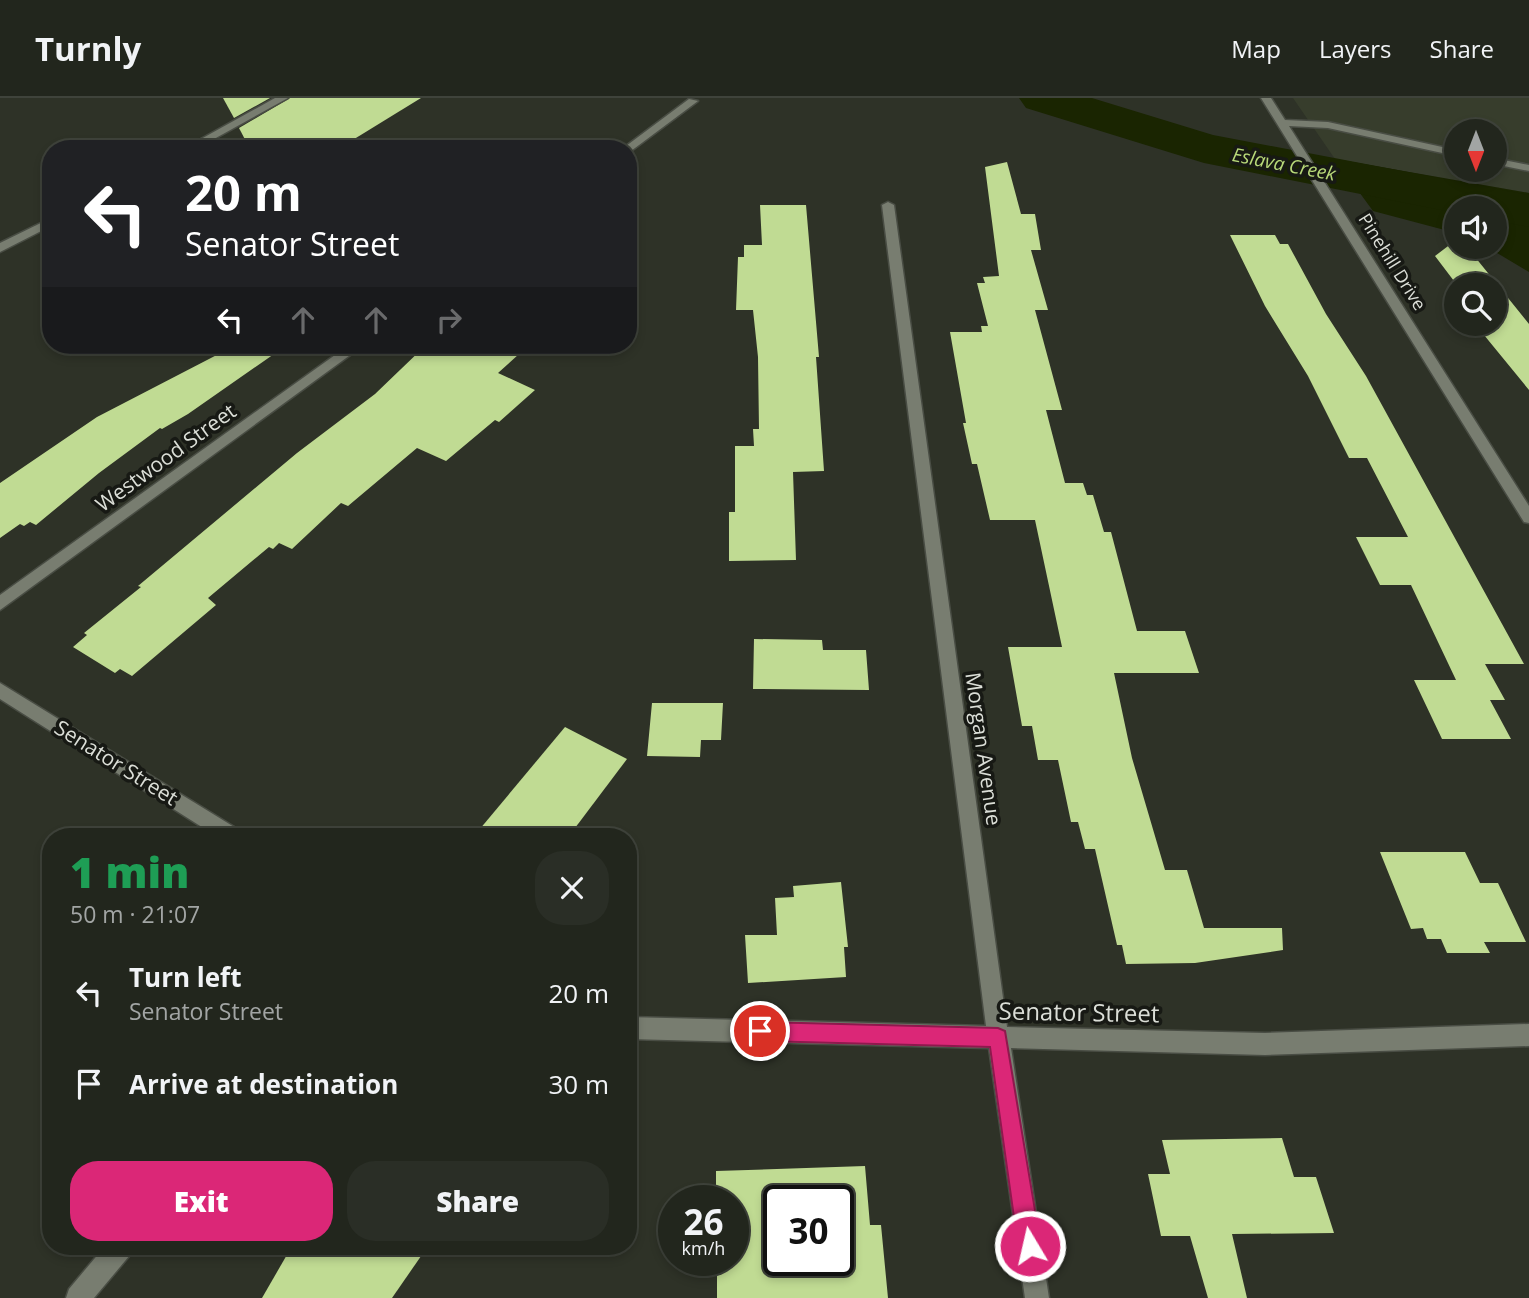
<!DOCTYPE html>
<meta charset="utf-8">
<style>
body{margin:0;font-family:"Open Sans",sans-serif;background:#2a2e26;color:#f1f3f6;height:100vh;display:flex;flex-direction:column;font-size:26px;white-space:nowrap}
*{box-sizing:border-box;margin:0}
p{font-size:23px;color:#a2a5a4}
.icon{flex:none;width:38px;height:38px;fill:none;stroke:currentColor;stroke-width:2;stroke-linecap:round;stroke-linejoin:round}
.map{position:relative;flex:1;overflow:hidden}
.sheet{position:absolute;left:42px;top:730px;width:595px;height:427px;display:flex;flex-direction:column;background:#22261d;border-radius:28px;box-shadow:0 4px 10px #0003,0 0 0 2px #3f433b}
.sheet>*{flex:none}
.top-card{position:absolute;left:42px;top:42px;width:595px;height:214px;border-radius:28px;box-shadow:0 4px 10px #0003,0 0 0 2px #3f433b;background:#202124;color:#fff;overflow:hidden}
.needle{width:46px;rotate:180deg}
.buttons{position:absolute;left:1444px;top:21px;display:grid;gap:14px}
.buttons a{display:grid;place-items:center;width:63px;height:63px;border-radius:50%;background:#22261d;box-shadow:0 4px 10px #0003,0 0 0 2px #3f433b;font-size:35px}
.speed{position:absolute;left:658px;top:1087px;display:flex;gap:14px;font-size:35px;font-weight:700;text-align:center}
.speed>*{display:grid;place-content:center;width:91px;height:91px;border-radius:50%;background:#22261d;box-shadow:0 4px 10px #0003,0 0 0 2px #3f433b;line-height:1}
.speed small{font-size:18px;font-weight:400}
.speed .limit{border:4px solid #111;border-radius:10px;background:#fff;color:#111}
.pin{position:absolute;display:grid;place-items:center;width:60px;height:60px;color:#fff;margin:-30px;border:4px solid #fff;border-radius:50%;box-shadow:0 2px 7px #0007}
.me{position:absolute;width:77px;margin:-38px;rotate:351deg;stroke-linejoin:round;filter:drop-shadow(0 0 5px #0008)}
.turn{display:flex;align-items:center;gap:24px;height:147px;padding:0 28px;font-size:32px}
.turn .icon{width:91px;height:91px;stroke-width:2.5}
.turn b{display:block;font-size:49px;line-height:60px}
.lanes{display:flex;align-items:center;height:66px;padding:0 28px;background:#0003;justify-content:center;gap:35px;direction:ltr}
.lanes .off{opacity:.35}
.round{display:grid;place-items:center;flex:none;width:74px;height:74px;border-radius:28px;background:#2a2e26}
.head{display:flex;align-items:center;justify-content:space-between;height:119px;padding:0 28px}
h1{font-size:42px;font-weight:800;line-height:52px;color:#1e9e55}
.action{display:flex;gap:14px;margin-top:auto;padding:14px 28px}
.action a{flex:1;height:80px;border-radius:28px;background:#db2777;color:#fff;font-size:28px;font-weight:800;line-height:80px;text-align:center}
.action a+a{background:#2a2e26;color:#f1f3f6}
ul{padding:0;list-style:none}
li{display:flex;align-items:center;gap:21px;height:91px;padding:0 28px}
li div{flex:1}
li b{display:block;font-size:26px}
li em{font-style:normal}
header{display:flex;align-items:center;gap:42px;box-sizing:border-box;height:98px;padding:0 35px;background:#22261d;border-bottom:2px solid #3f433b}
header strong{font-size:33px}
nav{display:flex;gap:38px;margin-inline-start:auto;font-size:24px}
.map>svg:first-child{display:block}
.built{fill:#373d2c;fill-rule:evenodd}
.water{fill:#1a2501}
.lines{fill:none;stroke-linecap:round;stroke-linejoin:round}
.river{fill:#1a2501;fill-rule:evenodd}
.building{fill:#c0db93;fill-rule:evenodd}
.street-casing{stroke:#494d44;stroke-width:3}
.street{fill:#787d70;fill-rule:evenodd}
.route{fill:#db2777;stroke:#8e194d;stroke-width:2}
.labels{text-anchor:middle;stroke-width:7;stroke-linejoin:round;paint-order:stroke}
.far-street-label{font-size:18px;fill:#dbded7;stroke:#171914}
.far-water-label{font-size:19px;font-style:italic;fill:#b8d979;stroke:#171914}
.street-label{font-size:21px;fill:#dbded7;stroke:#171914}
.near-street-label{font-size:24px;fill:#dbded7;stroke:#171914}
</style>
<header>
<strong>Turnly</strong>
<nav><a>Map</a><a>Layers</a><a>Share</a></nav>
</header>
<div class="map">
<svg width="1529" height="1200" viewBox="0 0 1529 1200">
<rect width="100%" height="100%" fill="#2e3227"/>
<path class="built" d="M 1293,0 L 1529,0 L 1529,95 L 1335,61 ZM 1456,33 L 1494,33 L 1494,72 L 1456,72 Z"/>
<path class="water" d="M 1335,61 L 1529,95 L 1529,174 L 1487,149 L 1494,149 L 1494,110 L 1456,110 L 1456,135 L 1373,113 Z"/>
<g class="lines">
<path class="river" d="M 1019,0 L 1092,0 L 1213,37 L 1529,97 L 1529,129 L 1494,122 L 1494,110 L 1456,110 L 1456,115 L 1204,65 L 1026,10 Z"/>
</g>
<g class="building">
<path d="M 223,0 L 270,0 L 234,20 Z"/>
<path d="M 290,0 L 421,0 L 338,51 L 250,51 L 239,30 Z"/>
<path d="M 1007,64 L 1021,116 L 1035,116 L 1041,152 L 1031,152 L 1048,212 L 1035,212 L 1062,312 L 1046,312 L 1065,385 L 1083,385 L 1087,397 L 1093,397 L 1104,434 L 1111,434 L 1137,533 L 1185,533 L 1199,575 L 1114,575 L 1132,660 L 1165,772 L 1187,772 L 1204,830 L 1282,830 L 1283,852 L 1195,865 L 1126,866 L 1122,847 L 1117,847 L 1095,751 L 1085,751 L 1078,724 L 1071,724 L 1058,662 L 1038,662 L 1032,628 L 1022,628 L 1008,549 L 1062,549 L 1035,422 L 990,422 L 977,366 L 972,366 L 963,325 L 966,325 L 950,234 L 982,234 L 981,228 L 988,228 L 977,185 L 985,185 L 983,179 L 999,178 L 985,69 Z"/>
<path d="M 760,107 L 806,107 L 819,259 L 816,259 L 824,373 L 793,374 L 796,462 L 729,463 L 729,414 L 735,414 L 735,348 L 754,348 L 753,331 L 759,331 L 758,259 L 753,212 L 736,212 L 738,159 L 744,159 L 744,147 L 762,147 Z"/>
<path d="M 1230,137 L 1275,137 L 1280,146 L 1288,146 L 1326,216 L 1366,278 L 1524,566 L 1485,566 L 1505,602 L 1490,602 L 1511,641 L 1442,641 L 1414,582 L 1456,582 L 1411,487 L 1380,487 L 1356,439 L 1408,439 L 1367,360 L 1349,360 L 1308,278 L 1265,208 Z"/>
<path d="M 1456,142 L 1456,149 L 1467,149 L 1529,226 L 1529,292 L 1475,226 L 1494,226 L 1494,187 L 1457,187 L 1435,158 Z"/>
<path d="M 236,247 L 287,247 L 188,316 L 162,331 L 160,330 L 99,375 L 36,427 L 30,424 L 24,428 L 20,426 L 0,440 L 0,385 L 97,319 Z"/>
<path d="M 426,247 L 529,247 L 498,275 L 535,292 L 499,324 L 495,322 L 446,363 L 417,350 L 348,408 L 341,405 L 292,451 L 279,445 L 273,451 L 269,449 L 208,500 L 216,507 L 132,578 L 120,571 L 115,575 L 73,549 L 87,537 L 84,535 L 141,489 L 138,488 L 297,355 L 375,296 Z"/>
<path d="M 754,541 L 822,542 L 823,552 L 866,552 L 869,592 L 753,591 Z"/>
<path d="M 652,605 L 723,605 L 721,642 L 701,642 L 700,659 L 647,658 Z"/>
<path d="M 565,629 L 627,661 L 569,738 L 474,738 Z"/>
<path d="M 1380,754 L 1465,754 L 1480,785 L 1498,785 L 1526,844 L 1484,844 L 1490,855 L 1447,855 L 1441,841 L 1427,841 L 1423,830 L 1411,831 Z"/>
<path d="M 841,784 L 848,849 L 844,849 L 846,879 L 748,885 L 745,837 L 777,837 L 775,800 L 794,799 L 793,788 Z"/>
<path d="M 1282,1040 L 1294,1079 L 1316,1079 L 1334,1135 L 1232,1136 L 1247,1200 L 1208,1200 L 1190,1138 L 1161,1138 L 1148,1076 L 1170,1076 L 1162,1042 Z"/>
<path d="M 865,1068 L 870,1127 L 881,1127 L 888,1200 L 717,1200 L 717,1162 L 733,1162 L 733,1102 L 716,1102 L 716,1073 ZM 779,1102 L 838,1102 L 838,1162 L 779,1162 Z"/>
<path d="M 292,1148 L 428,1148 L 392,1200 L 262,1200 Z"/>
</g>
<g class="lines">
<defs>
<g id="street">
<path d="M 275,0 L 288,0 L 196,51 L 183,51 Z"/>
<path d="M 1261,0 L 1271,0 L 1285,22 L 1328,24 L 1456,52 L 1456,58 L 1328,30 L 1289,28 L 1529,408 L 1529,425 L 1524,424 Z"/>
<path d="M 689,1 L 698,3 L 631,53 L 622,51 Z"/>
<path d="M 1494,60 L 1529,67 L 1529,73 L 1494,66 Z"/>
<path d="M 888,104 L 894,107 L 1007,929 L 1265,935 L 1529,926 L 1529,948 L 1265,957 L 1011,950 L 1049,1200 L 1025,1200 L 989,950 L 628,941 L 628,919 L 986,928 L 882,107 Z"/>
<path d="M 51,120 L 51,128 L 0,154 L 0,145 Z"/>
<path d="M 349,247 L 364,247 L 0,512 L 0,497 Z"/>
<path d="M 0,585 L 239,732 L 241,738 L 216,738 L 0,601 Z"/>
<path d="M 105,1148 L 133,1148 L 130,1157 L 94,1200 L 66,1200 L 69,1191 Z"/>
</g>
</defs>
<use href="#street" class="street-casing"/>
<use href="#street" class="street"/>
</g>
<path class="route" d="M 760,924 L 998,930 L 1005,933 L 1041,1148 L 1037,1156 L 1030,1159 L 1022,1156 L 1018,1148 L 990,949 L 760,943 L 753,940 L 751,933 L 753,926 Z"/>
<g class="labels">
<g class="far-street-label">
<text transform="translate(1392 164) rotate(58)" y="6">Pinehill Drive</text>
</g>
<g class="far-water-label">
<text transform="translate(1284 66) rotate(11)" y="7">Eslava Creek</text>
</g>
<g class="street-label">
<text transform="translate(166 360) rotate(-36)" y="7">Westwood Street</text>
<text transform="translate(983 651) rotate(82)" y="7">Morgan Avenue</text>
<text transform="translate(116 665) rotate(32)" y="7">Senator Street</text>
</g>
<g class="near-street-label">
<text transform="translate(1079 915) rotate(1)" y="8">Senator Street</text>
</g>
</g>
</svg>
<div class="buttons">
<a><svg class="needle" viewBox="-14 -14 28 28"><path d="M0-13l5 13h-10z" fill="#e53935"/><path d="M0 13l5-13h-10z" fill="#a2a5a4"/></svg></a>
<a><svg class="icon" aria-label="sound" viewBox="0 0 24 24"><path d="M4 9h4l5-4v14l-5-4H4zM17 9q2 3 0 6"/></svg></a>
<a><svg class="icon" aria-label="search" viewBox="0 0 24 24"><circle cx="10" cy="10" r="6"/><path d="M15 15l6 6"/></svg></a>
</div>
<div class="speed"><div>26<small>km/h</small></div><div class="limit">30</div></div>
<div class="pin" style="left:760px;top:933px;background:#d93025"><svg class="icon" aria-label="arrive" viewBox="0 0 24 24"><path d="M6 21V4h12l-3 4 3 4H6"/></svg></div>
<svg class="me" style="left:1030px;top:1148px" viewBox="-20 -20 40 40"><circle r="17" fill="#db2777" stroke="#fff" stroke-width="3"/><path d="M0-11L8 9 0 5-8 9z" fill="#fff"/></svg>
<div class="top-card">
<div class="turn"><svg class="icon" aria-label="left" viewBox="0 0 24 24"><path d="M17 20v-9H6M10 6l-5 5 5 5"/></svg><div><b>20 m</b>Senator Street</div></div>
<div class="lanes"><svg class="icon" aria-label="left" viewBox="0 0 24 24"><path d="M17 20v-9H6M10 6l-5 5 5 5"/></svg><svg class="icon off" aria-label="ahead" viewBox="0 0 24 24"><path d="M12 20V5M6 11l6-6 6 6"/></svg><svg class="icon off" aria-label="ahead" viewBox="0 0 24 24"><path d="M12 20V5M6 11l6-6 6 6"/></svg><svg class="icon off" aria-label="right" viewBox="0 0 24 24"><path d="M7 20v-9h11M14 6l5 5-5 5"/></svg></div>
</div>
<section class="sheet">
<div class="head"><div><h1>1 min</h1><p>50 m · 21:07</p></div><a class="round"><svg class="icon" aria-label="close" viewBox="0 0 24 24"><path d="M6 6l12 12M18 6L6 18"/></svg></a></div>
<ul>
<li><svg class="icon" aria-label="left" viewBox="0 0 24 24"><path d="M17 20v-9H6M10 6l-5 5 5 5"/></svg><div><b>Turn left</b><p>Senator Street</p></div><em>20 m</em></li>
<li><svg class="icon" aria-label="arrive" viewBox="0 0 24 24"><path d="M6 21V4h12l-3 4 3 4H6"/></svg><div><b>Arrive at destination</b></div><em>30 m</em></li>
</ul>
<div class="action"><a>Exit</a><a>Share</a></div>
</section>
</div>
